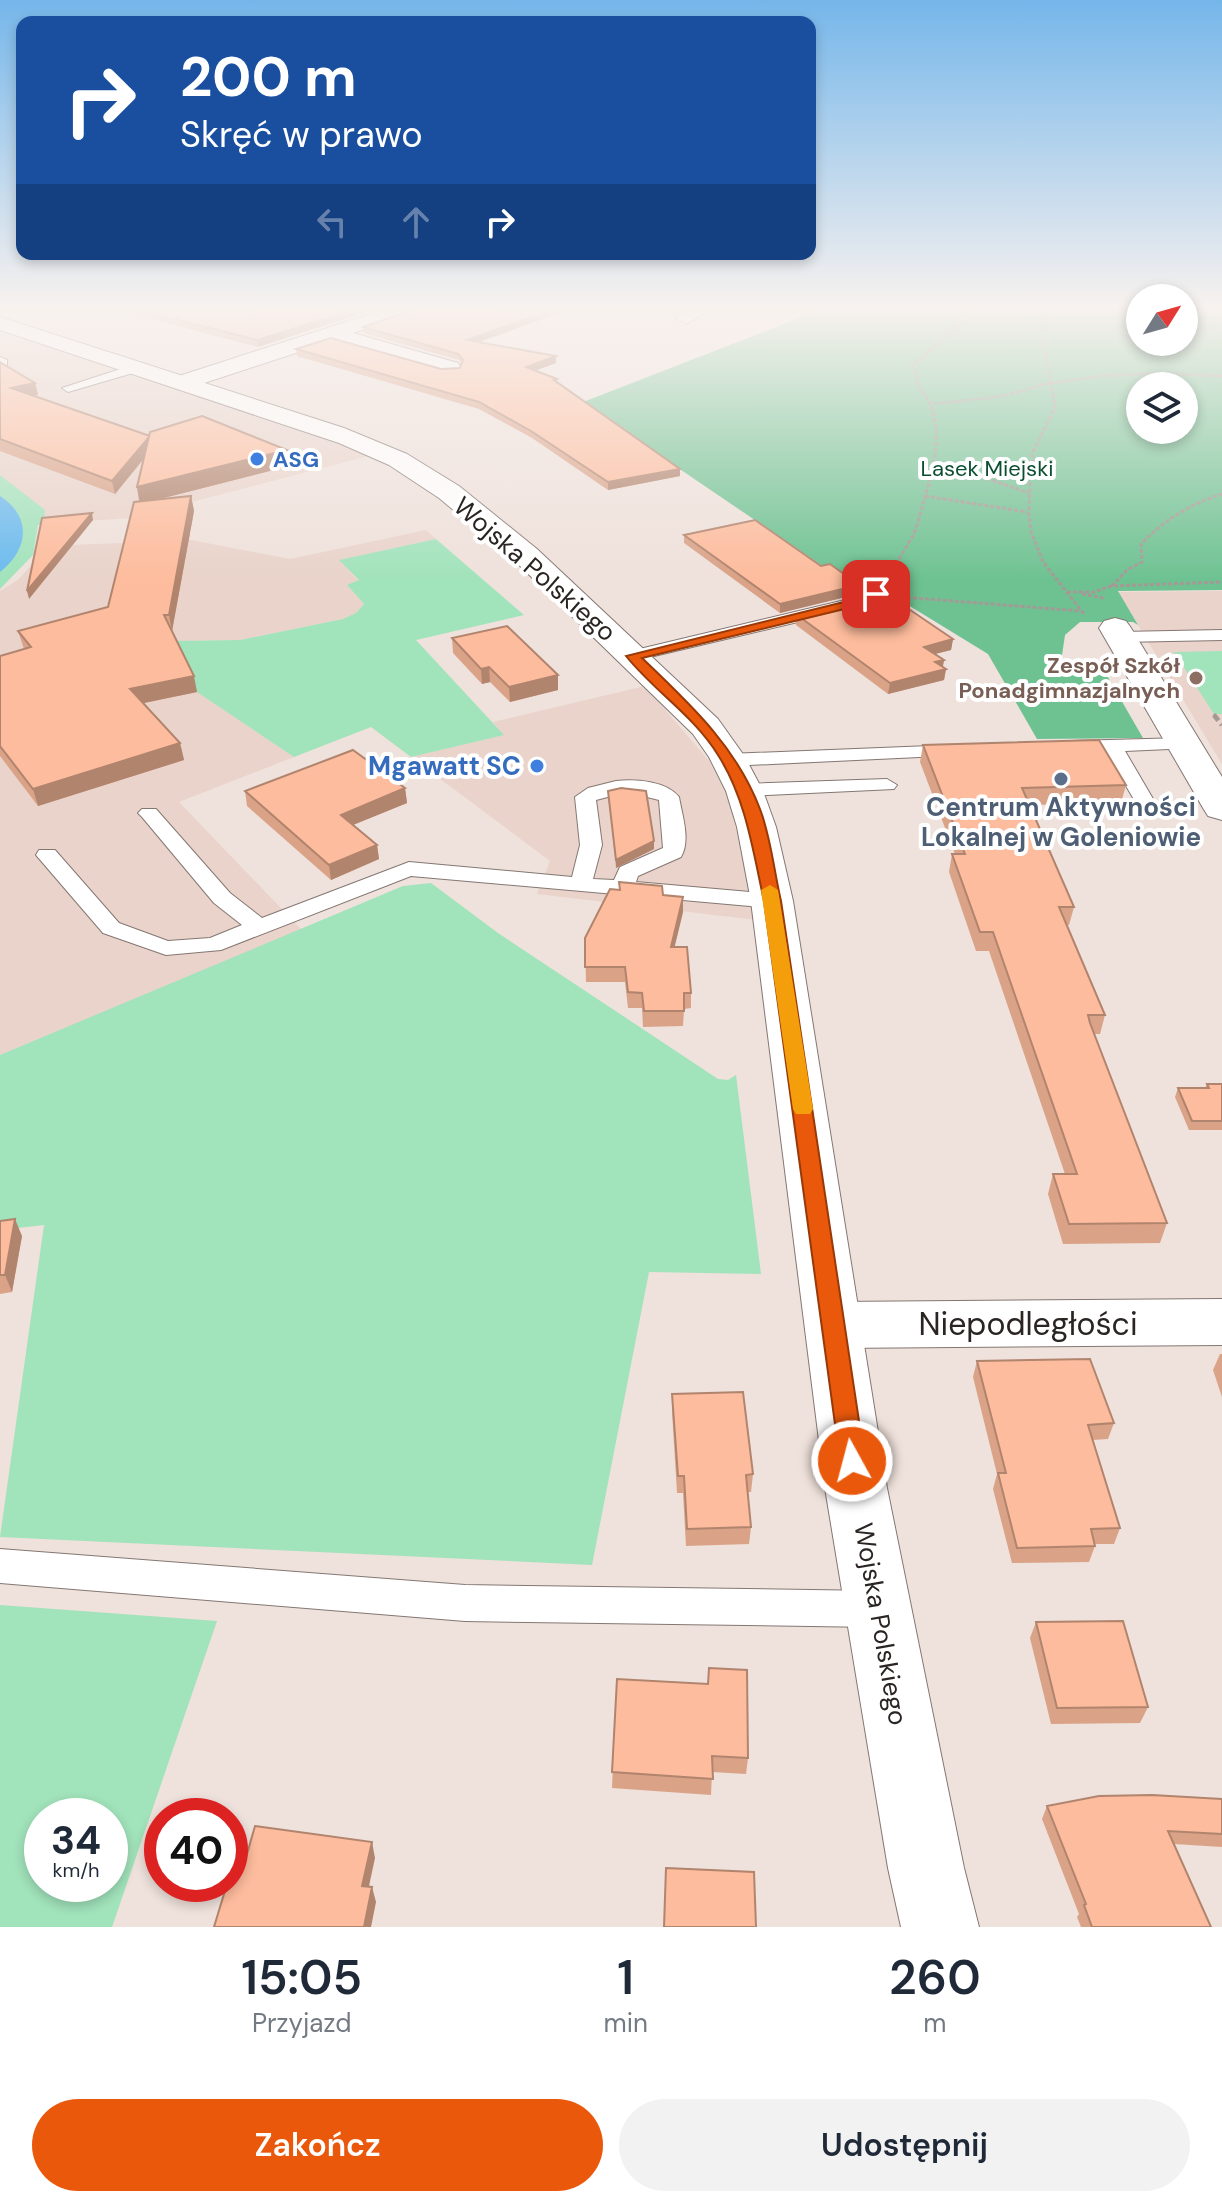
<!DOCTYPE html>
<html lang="pl">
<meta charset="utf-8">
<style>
body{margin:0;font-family:"DM Sans",sans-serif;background:#f2f2f3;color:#1f2937;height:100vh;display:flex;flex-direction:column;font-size:30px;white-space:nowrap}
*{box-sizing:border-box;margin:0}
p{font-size:26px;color:#747a83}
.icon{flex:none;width:44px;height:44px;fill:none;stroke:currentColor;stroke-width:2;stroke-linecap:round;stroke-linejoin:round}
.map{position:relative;height:1927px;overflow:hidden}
.drawer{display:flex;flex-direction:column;background:#fff;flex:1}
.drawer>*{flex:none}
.guide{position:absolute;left:16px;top:16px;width:800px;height:244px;border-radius:16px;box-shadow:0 4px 12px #0003;background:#1a4fa0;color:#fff;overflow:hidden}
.needle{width:52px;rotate:53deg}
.buttons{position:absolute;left:1126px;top:284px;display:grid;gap:16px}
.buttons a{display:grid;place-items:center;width:72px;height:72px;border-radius:50%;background:#fff;box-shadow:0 4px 12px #0003;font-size:40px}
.speed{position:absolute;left:24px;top:1798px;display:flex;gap:16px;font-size:40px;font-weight:700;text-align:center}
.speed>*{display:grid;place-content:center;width:104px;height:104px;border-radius:50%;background:#fff;box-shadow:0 4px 12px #0003;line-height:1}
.speed small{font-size:20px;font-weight:400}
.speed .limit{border:12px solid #d22;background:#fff;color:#111}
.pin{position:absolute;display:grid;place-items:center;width:68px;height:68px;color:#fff;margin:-34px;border-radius:16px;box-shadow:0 4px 12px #0006}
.me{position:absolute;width:88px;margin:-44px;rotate:353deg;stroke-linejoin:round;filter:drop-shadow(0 0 6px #0008)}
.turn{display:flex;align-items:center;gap:28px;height:168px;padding:0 32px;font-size:36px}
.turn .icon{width:104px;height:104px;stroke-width:2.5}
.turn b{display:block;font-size:56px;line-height:68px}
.lanes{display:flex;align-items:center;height:76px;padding:0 32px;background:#0003;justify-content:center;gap:40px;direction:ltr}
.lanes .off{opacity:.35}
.eta{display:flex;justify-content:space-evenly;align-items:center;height:136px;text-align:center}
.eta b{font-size:48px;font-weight:600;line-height:56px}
.cta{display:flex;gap:16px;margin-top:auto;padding:16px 32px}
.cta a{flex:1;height:92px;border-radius:48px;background:#ea580c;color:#fff;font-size:32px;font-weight:600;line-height:92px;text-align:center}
.cta a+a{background:#f2f2f3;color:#1f2937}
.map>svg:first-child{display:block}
.built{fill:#e9d3ca}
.green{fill:#a1e3bb;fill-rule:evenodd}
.forest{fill:#6ec292;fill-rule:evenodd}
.water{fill:#6abaee}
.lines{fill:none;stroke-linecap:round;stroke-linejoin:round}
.lane-casing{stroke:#847772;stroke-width:2}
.street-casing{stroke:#847772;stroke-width:2}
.secondary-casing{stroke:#847772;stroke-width:2}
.path-far1{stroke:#a49a95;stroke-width:3;stroke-dasharray:4 2;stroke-linecap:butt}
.path{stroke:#a49a95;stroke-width:5;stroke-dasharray:7 4;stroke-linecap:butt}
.lane{fill:#fff;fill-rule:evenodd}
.street{fill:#fff;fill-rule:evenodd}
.secondary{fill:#fff;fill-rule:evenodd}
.wall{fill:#daa287}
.shaded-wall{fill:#b1846e}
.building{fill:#fdbc9d;stroke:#b1846e;stroke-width:2}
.route{fill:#ea580c;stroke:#983908;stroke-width:2}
.slow{fill:#f59e0b}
.shop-dot{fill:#3f7fe0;stroke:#fff;stroke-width:3}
.education-dot{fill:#8d6e63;stroke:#fff;stroke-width:3}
.service-dot{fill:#5c6f8a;stroke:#fff;stroke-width:3}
.labels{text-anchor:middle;stroke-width:8;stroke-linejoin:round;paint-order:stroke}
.far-shop-label{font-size:22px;font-weight:bold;fill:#366cbe;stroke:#fff;text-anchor:start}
.far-park-label{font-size:22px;fill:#0c4f30;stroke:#fff}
.far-education-label{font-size:22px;font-weight:bold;fill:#785e54;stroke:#fff;text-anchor:end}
.street-label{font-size:26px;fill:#2a2523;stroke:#fff}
.shop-label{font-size:26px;font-weight:bold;fill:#366cbe;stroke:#fff;text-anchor:end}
.service-label{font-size:26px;font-weight:bold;fill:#4e5e75;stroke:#fff}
.near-street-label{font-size:32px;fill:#2a2523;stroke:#fff}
</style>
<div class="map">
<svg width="1222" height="1927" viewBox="0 0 1222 1927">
<rect width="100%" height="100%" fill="#efe1db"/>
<g class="built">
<path d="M 0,329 L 290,423 L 372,455 L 130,518 L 45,524 L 44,510 L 0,475 Z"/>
<path d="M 426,530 L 436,539 L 340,560 L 359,581 L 347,585 L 364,604 L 356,613 L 343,619 L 240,640 L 174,641 L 198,692 L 294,757 L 179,802 L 302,930 L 0,1055 L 0,591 L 18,580 L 41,554 L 41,546 L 124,543 L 155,533 L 290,559 Z"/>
<path d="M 1222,591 L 1222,764 L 1118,592 Z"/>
<path d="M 645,686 L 709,761 L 729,799 L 757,920 L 537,894 L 550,861 L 411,757 L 503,735 L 493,722 Z"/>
</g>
<g class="green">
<path d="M 0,475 L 45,510 L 44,524 L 38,525 L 33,555 L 0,589 Z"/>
<path d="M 436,539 L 524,615 L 416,640 L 504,735 L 411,757 L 371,727 L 294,757 L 197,692 L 173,641 L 240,640 L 343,619 L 356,613 L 364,604 L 347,585 L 359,580 L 339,560 Z"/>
<path d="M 1222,651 L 1222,714 L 1214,714 L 1174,652 Z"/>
<path d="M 431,883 L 498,933 L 718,1079 L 728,1080 L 736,1075 L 761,1274 L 649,1272 L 592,1565 L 0,1537 L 44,1225 L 0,1230 L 0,1055 L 403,886 Z"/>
<path d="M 0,1605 L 217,1621 L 112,1927 L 0,1927 ZM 110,1816 L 110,1884 L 42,1884 L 42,1816 Z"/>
</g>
<path class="forest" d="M 820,310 L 1140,310 L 1140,342 L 1184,342 L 1184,310 L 1222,310 L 1222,590 L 1118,591 L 1138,625 L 1133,622 L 1080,622 L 1065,635 L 1061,662 L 1082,670 L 1102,667 L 1143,738 L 1037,739 L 988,654 L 895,597 L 858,590 L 634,438 L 578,404 ZM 1140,386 L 1184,386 L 1184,430 L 1140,430 Z"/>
<path class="water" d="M 0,496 C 32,517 29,549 0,572 Z"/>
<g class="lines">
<defs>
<g id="lane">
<path d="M 0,357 L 7,360 L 7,366 L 0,368 Z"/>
<path d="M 139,363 L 143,364 L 143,370 L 68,392 L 62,388 Z"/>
<path d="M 876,589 L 884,594 L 874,604 L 633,661 L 624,656 L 627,652 L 862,596 Z"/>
<path d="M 1222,630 L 1222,640 L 1120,642 L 1111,637 L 1120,632 Z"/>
<path d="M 1184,738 L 1194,744 L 1191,748 L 1125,751 L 1156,804 L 1146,810 L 1139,808 L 1106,752 L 1071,753 L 1061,747 L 1071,741 Z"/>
<path d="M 955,745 L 962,747 L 965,751 L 962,755 L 729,766 L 719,760 L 729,754 Z"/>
<path d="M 887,779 L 897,785 L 894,789 L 744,796 L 734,790 L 744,784 Z"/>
<path d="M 616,781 C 636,779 666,781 679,797 C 682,815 691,840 681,857 L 638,876 L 636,882 L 772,894 L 780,896 L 783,901 L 780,906 L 772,908 L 411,876 L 221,950 L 166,955 L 103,933 L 36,855 L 39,850 L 55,850 L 119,923 L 168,941 L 210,938 L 242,925 L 214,903 L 142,817 L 138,813 L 142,809 L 156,809 L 230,893 L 262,918 L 409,862 L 572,877 L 580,845 L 575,797 L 588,788 ZM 627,792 L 659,800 L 663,848 L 620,867 L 614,880 L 593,879 L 602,845 L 596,800 Z"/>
<path d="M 0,1549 L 465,1585 L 876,1591 L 889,1597 L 894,1609 L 889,1621 L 876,1627 L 465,1621 L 0,1583 Z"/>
</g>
<g id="street">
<path d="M 383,310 L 414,310 L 411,314 L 353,333 L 458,363 L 461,368 L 458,373 L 442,373 L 332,341 L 192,387 L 176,387 L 172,382 L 176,377 Z"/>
<path d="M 684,310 L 709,310 L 686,324 L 676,318 Z"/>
<path d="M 1115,618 L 1126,621 L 1131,628 L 1222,777 L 1222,820 L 1208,816 L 1203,808 L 1099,628 L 1104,621 Z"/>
<path d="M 1222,1299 L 1222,1345 L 835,1348 L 815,1341 L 806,1325 L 815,1309 L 835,1302 Z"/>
</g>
<path id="secondary" d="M 0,317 L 344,428 L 407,454 L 459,486 L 537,549 L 718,719 L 745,757 L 763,791 L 776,827 L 793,901 L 887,1488 L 964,1868 L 979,1927 L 901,1927 L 888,1868 L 825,1488 L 751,901 L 737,827 L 726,791 L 709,757 L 693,734 L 516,562 L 439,498 L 389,465 L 339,443 L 0,330 Z"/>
</defs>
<use href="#lane" class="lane-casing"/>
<use href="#street" class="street-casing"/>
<use href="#secondary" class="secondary-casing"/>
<g class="path-far1">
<path d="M 1047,310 L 1045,349 L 1055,408 L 1032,454 L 1035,468 L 1030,479 L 1029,515 L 1031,532 L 1043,562 L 1084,614"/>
<path d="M 933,404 L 1004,396 L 1045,384 L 1102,376 L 1156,373 L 1222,376"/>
<path d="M 935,465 L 974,474 L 1029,493"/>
<path d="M 925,496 L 1027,512"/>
<path d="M 891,575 C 897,561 905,550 912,537 C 917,529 919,517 922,507 C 934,467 949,419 917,384 L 918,378 L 912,366 L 957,328 L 967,310"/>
<path d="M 1112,586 L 1127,570 L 1142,562 L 1141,544 C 1164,520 1190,504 1222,494"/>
<path d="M 1067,592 L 1094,592 L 1111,586 L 1222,582"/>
<path d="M 1082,594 L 1104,598"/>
<path d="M 901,597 L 1081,611"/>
<path d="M 1214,714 L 1216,717"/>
</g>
<path class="path" d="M 1214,715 L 1222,725"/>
<use href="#lane" class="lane"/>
<use href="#street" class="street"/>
<use href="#secondary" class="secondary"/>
</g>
<g class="wall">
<path d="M 116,310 L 372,310 L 258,347 Z"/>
<path d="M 363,327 L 479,342 L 556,356 L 556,363 L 534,371 L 557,382 L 680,476 L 608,490 L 532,438 L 479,409 L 297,356 L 296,349 L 441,369 L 460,368 L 462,364 L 459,360 L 363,333 Z"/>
<path d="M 0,362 L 35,383 L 38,395 L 33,396 L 149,436 L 287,450 L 289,466 L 160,499 L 191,496 L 194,511 L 172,631 L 197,692 L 144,703 L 180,743 L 184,760 L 38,806 L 0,756 L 0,656 L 24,649 L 18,631 L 108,607 L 139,501 L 137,487 L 144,459 L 115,494 L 0,451 Z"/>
<path d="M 684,535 L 821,566 L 859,585 L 858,594 L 780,613 L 684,543 Z"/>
<path d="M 880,599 L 953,639 L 951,650 L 935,654 L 944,660 L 943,667 L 946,669 L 944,680 L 888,694 L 796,625 L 797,615 Z"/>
<path d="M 452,638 L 558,675 L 558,690 L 510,702 L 490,682 L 482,684 L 453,653 Z"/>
<path d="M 923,745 L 1126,785 L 1121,803 L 1030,805 L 1074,907 L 1069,925 L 1067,925 L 1105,1015 L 1100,1034 L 1094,1034 L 1167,1223 L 1160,1243 L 1063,1244 L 1048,1194 L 1053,1174 L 1065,1174 L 989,951 L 976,951 L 949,872 L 952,854 L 955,854 L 920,762 Z"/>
<path d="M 405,788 L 407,803 L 353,825 L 377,845 L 379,859 L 331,880 L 247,806 L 245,791 Z"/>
<path d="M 608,791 L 654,841 L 654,849 L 616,868 Z"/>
<path d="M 619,882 L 663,895 L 683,912 L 674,947 L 691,993 L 691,1008 L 684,1009 L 683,1026 L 643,1027 L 642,1008 L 628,1008 L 625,982 L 586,982 L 585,938 L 619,890 Z"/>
<path d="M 1207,1084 L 1222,1084 L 1222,1130 L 1189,1130 L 1175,1097 L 1178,1088 L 1205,1088 Z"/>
<path d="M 0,1221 L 22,1236 L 12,1292 L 0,1294 Z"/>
<path d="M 1220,1354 L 1222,1354 L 1222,1397 L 1213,1370 Z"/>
<path d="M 977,1361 L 1114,1423 L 1108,1439 L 1092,1440 L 1120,1528 L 1114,1544 L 1095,1544 L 1095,1546 L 1089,1562 L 1012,1563 L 993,1489 L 997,1474 L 973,1377 Z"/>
<path d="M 672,1394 L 753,1474 L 751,1492 L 747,1492 L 751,1527 L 749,1544 L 686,1546 L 683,1493 L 677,1493 L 672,1411 Z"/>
<path d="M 1036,1622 L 1148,1707 L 1140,1723 L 1051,1724 L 1030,1638 Z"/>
<path d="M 617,1679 L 748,1758 L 746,1774 L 712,1772 L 711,1795 L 612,1788 Z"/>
<path d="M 1222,1799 L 1222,1847 L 1174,1844 L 1211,1927 L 1081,1927 L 1077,1917 L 1079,1914 L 1042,1819 L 1047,1806 Z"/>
</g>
<g class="shaded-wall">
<path d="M 353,310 L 372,310 L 258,347 L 257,340 Z"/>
<path d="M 551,310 L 568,310 L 468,346 L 467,340 Z"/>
<path d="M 556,356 L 556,363 L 526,374 L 526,367 Z"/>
<path d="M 35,383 L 38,395 L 14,400 L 11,388 Z"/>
<path d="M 150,436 L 152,448 L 115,494 L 112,481 Z"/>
<path d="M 287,450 L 289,466 L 140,504 L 137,487 Z"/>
<path d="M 680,469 L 680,476 L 608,490 L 608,482 Z"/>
<path d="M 191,496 L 194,511 L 172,631 L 169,615 Z"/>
<path d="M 92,513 L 93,520 L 29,599 L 27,591 Z"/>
<path d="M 859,585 L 858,594 L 780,613 L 780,604 Z"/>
<path d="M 953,639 L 951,650 L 923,657 L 924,647 Z"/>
<path d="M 944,660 L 942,670 L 946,669 L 944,680 L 888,694 L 890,683 L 935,662 Z"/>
<path d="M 489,667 L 490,682 L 482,684 L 481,669 Z"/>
<path d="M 558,675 L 558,690 L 510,702 L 509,687 Z"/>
<path d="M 194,676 L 197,692 L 134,705 L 130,689 Z"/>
<path d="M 180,743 L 184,760 L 38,806 L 33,789 Z"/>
<path d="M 405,788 L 407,803 L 343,829 L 341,815 Z"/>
<path d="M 654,841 L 654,849 L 616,868 L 616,860 Z"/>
<path d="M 377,845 L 379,859 L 331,880 L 329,865 Z"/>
<path d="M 683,897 L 683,912 L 671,962 L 671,947 Z"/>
<path d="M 15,1219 L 22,1236 L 12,1292 L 5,1275 Z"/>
<path d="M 372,1842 L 375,1858 L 366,1900 L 362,1886 Z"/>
<path d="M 372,1887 L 376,1902 L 371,1927 L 364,1927 Z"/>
</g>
<g class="building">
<path d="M 139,310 L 353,310 L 257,340 Z"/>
<path d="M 412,310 L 551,310 L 467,340 L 556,356 L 526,367 L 557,379 L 554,380 L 680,469 L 608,482 L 531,431 L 479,402 L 296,349 L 331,338 L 441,369 L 460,368 L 463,360 L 458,354 L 363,327 Z"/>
<path d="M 0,362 L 35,383 L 11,388 L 150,436 L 112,481 L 0,439 Z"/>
<path d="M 202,416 L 287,450 L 137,487 L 150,432 Z"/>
<path d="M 191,496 L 169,615 L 164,615 L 194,676 L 130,689 L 180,743 L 33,789 L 0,746 L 0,656 L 31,647 L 18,631 L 108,607 L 134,502 Z"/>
<path d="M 92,513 L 27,591 L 42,518 Z"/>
<path d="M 755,520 L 821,566 L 830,564 L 859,585 L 780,604 L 684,535 Z"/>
<path d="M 876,596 L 880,599 L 891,597 L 953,639 L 924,647 L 944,660 L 935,662 L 946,669 L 890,683 L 797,615 Z"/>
<path d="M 507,626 L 558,675 L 509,687 L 489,667 L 481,669 L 452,638 Z"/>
<path d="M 1099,740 L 1126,785 L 1022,788 L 1074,907 L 1059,907 L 1105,1015 L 1088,1015 L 1090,1023 L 1167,1223 L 1069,1224 L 1053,1174 L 1077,1174 L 993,932 L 980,932 L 952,854 L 965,854 L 923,745 Z"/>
<path d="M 353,750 L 405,788 L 341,815 L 377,845 L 329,865 L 245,791 Z"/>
<path d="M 621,788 L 646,791 L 654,841 L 616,860 L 608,791 Z"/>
<path d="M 619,882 L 662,886 L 663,895 L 683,897 L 671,947 L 687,947 L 691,993 L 684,993 L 684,1011 L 644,1011 L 642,993 L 628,992 L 625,967 L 585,967 L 585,938 L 610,889 L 620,890 Z"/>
<path d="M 1207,1084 L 1222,1084 L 1222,1121 L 1192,1121 L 1178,1088 L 1209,1088 Z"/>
<path d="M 15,1219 L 5,1275 L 0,1275 L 0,1221 Z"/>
<path d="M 1090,1359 L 1114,1423 L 1088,1425 L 1120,1528 L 1091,1529 L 1095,1546 L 1017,1548 L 998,1473 L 1006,1473 L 977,1361 Z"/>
<path d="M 743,1392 L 753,1474 L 746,1475 L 751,1527 L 687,1529 L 684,1476 L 678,1476 L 672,1394 Z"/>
<path d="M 1123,1621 L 1148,1707 L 1057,1708 L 1036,1622 Z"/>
<path d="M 709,1668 L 747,1670 L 748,1758 L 712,1756 L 713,1779 L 612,1772 L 617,1679 L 708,1684 Z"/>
<path d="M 1152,1795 L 1222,1799 L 1222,1834 L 1168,1831 L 1211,1927 L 1092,1927 L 1084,1905 L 1086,1904 L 1047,1806 L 1099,1796 Z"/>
<path d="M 255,1826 L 372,1842 L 362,1886 L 372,1887 L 364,1927 L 214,1927 L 227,1884 L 230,1884 L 230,1873 L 232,1866 L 243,1868 Z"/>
<path d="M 666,1868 L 754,1872 L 756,1927 L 664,1927 Z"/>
</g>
<linearGradient id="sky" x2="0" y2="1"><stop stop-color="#75b6ea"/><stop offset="0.53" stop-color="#f8f2ef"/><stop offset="1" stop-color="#f8f2ef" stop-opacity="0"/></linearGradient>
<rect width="1222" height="580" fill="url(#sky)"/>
<path class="route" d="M 876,591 L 882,594 L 873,602 L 642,658 C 690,704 736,746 760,809 C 771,838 774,871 781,901 L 865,1461 L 861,1469 L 852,1472 L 843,1469 L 840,1461 L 764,901 C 753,851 746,799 718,755 C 694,716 654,691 626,656 L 864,597 Z"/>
<path class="slow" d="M 770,885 L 778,890 L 813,1109 L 810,1114 L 796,1114 L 793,1109 L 761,890 Z"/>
<g class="shop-dot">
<circle cx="257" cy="459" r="8"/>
<circle cx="537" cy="766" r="8"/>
</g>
<circle class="education-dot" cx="1196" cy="678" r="8"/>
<circle class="service-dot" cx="1061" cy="779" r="8"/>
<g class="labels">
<g class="far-shop-label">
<text x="273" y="467">ASG</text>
</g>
<g class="far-park-label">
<text x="987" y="476">Lasek Miejski</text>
</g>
<g class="far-education-label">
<text x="1180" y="673">Zespół Szkół<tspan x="1180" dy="25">Ponadgimnazjalnych</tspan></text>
</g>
<g class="street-label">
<text transform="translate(535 569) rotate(41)" y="9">Wojska Polskiego</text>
<text transform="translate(881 1624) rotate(80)" y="9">Wojska Polskiego</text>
</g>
<g class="shop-label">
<text x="521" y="775">Mgawatt SC</text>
</g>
<g class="service-label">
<text x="1061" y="816">Centrum Aktywności<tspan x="1061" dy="30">Lokalnej w Goleniowie</tspan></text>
</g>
<g class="near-street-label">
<text x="1028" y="1335">Niepodległości</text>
</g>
</g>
</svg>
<div class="buttons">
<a><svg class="needle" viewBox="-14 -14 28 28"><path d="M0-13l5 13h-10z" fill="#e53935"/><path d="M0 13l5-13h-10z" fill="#747a83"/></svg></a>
<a><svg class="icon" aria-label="layers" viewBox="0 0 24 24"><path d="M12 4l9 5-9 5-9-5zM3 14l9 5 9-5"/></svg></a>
</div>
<div class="speed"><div>34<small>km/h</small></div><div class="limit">40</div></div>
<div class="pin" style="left:876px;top:594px;background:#d93025"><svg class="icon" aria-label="arrive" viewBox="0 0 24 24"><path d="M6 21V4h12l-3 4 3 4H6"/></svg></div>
<svg class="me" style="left:852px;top:1461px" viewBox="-20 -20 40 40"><circle r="17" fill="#ea580c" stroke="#fff" stroke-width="3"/><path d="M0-11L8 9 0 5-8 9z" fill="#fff"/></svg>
<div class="guide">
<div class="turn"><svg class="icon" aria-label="right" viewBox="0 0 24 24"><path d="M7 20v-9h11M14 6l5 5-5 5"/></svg><div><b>200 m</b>Skręć w prawo</div></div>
<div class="lanes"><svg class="icon off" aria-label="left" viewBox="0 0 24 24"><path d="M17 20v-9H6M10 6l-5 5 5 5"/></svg><svg class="icon off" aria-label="ahead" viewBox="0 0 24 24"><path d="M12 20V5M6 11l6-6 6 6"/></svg><svg class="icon" aria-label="right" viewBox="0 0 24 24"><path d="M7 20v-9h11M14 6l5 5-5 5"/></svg></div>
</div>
</div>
<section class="drawer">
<div class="eta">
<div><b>15:05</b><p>Przyjazd</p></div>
<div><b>1</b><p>min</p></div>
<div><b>260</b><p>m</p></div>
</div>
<div class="cta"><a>Zakończ</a><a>Udostępnij</a></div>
</section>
